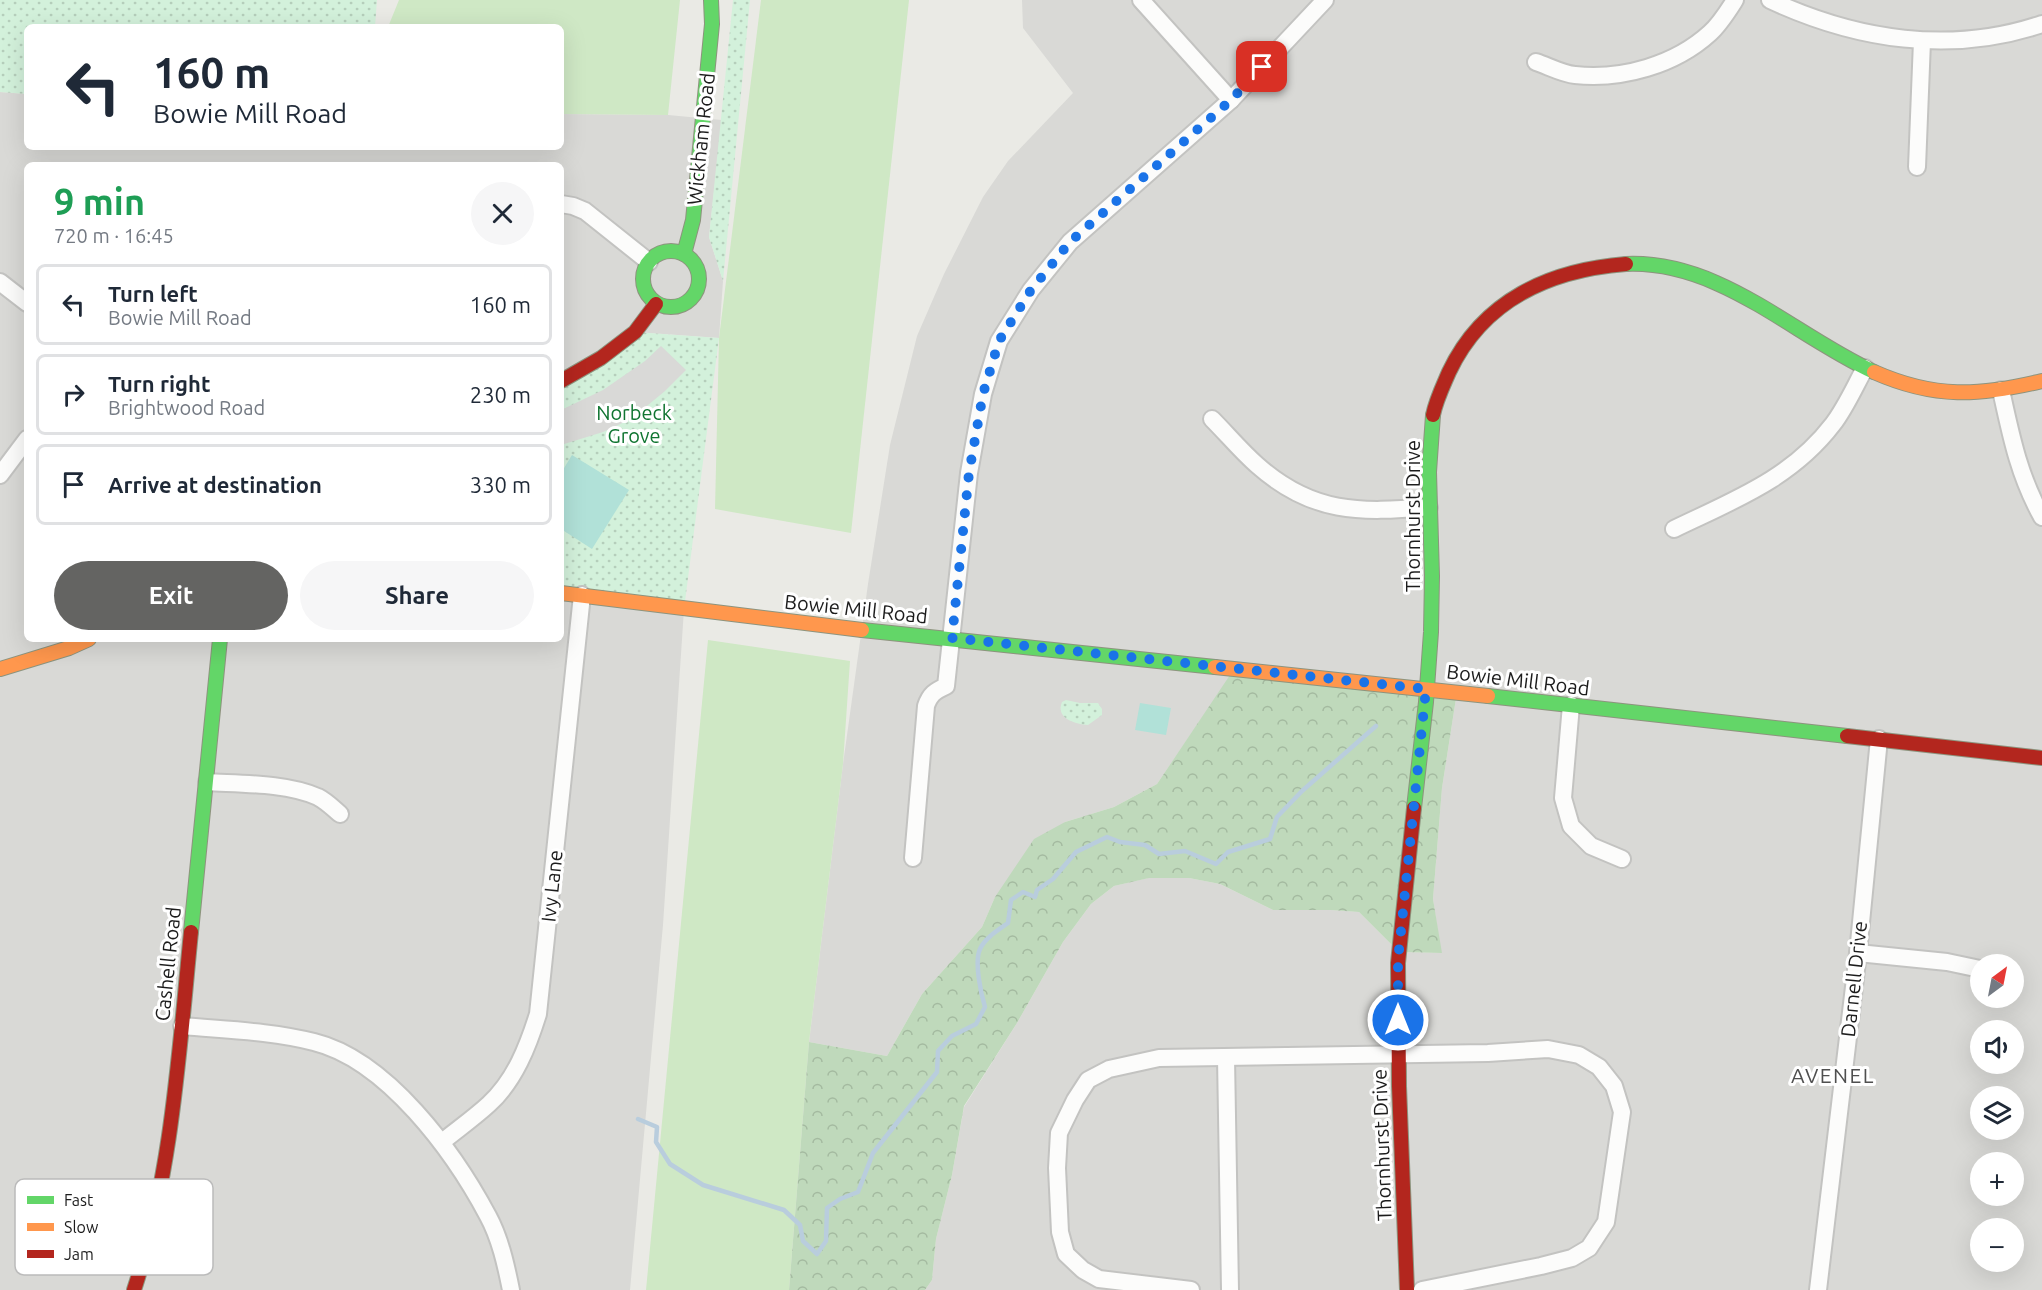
<!DOCTYPE html>
<meta charset="utf-8">
<style>
body{margin:0;font-family:Ubuntu,sans-serif;background:#f6f6f7;color:#1f2937;height:100vh;display:flex;flex-direction:column;font-size:22px;white-space:nowrap}
*{box-sizing:border-box;margin:0}
p{font-size:20px;color:#747a83}
.icon{flex:none;width:33px;height:33px;fill:none;stroke:currentColor;stroke-width:2;stroke-linecap:round;stroke-linejoin:round}
.map{position:relative;flex:1;overflow:hidden}
.drawer{position:absolute;left:24px;top:162px;width:540px;height:480px;display:flex;flex-direction:column;background:#fff;border-radius:9px;box-shadow:0 6px 24px #0002}
.drawer>*{flex:none}
.hud{position:absolute;left:24px;top:24px;width:540px;height:126px;border-radius:9px;box-shadow:0 6px 24px #0002;background:#fff;color:#1f2937;overflow:hidden}
.needle{width:39px;rotate:32deg}
.fabs{position:absolute;left:1970px;top:954px;display:grid;gap:12px}
.fabs a{display:grid;place-items:center;width:54px;height:54px;border-radius:50%;background:#fff;box-shadow:0 6px 24px #0002;font-size:30px}
.pin{position:absolute;display:grid;place-items:center;width:51px;height:51px;color:#fff;margin:-26px;border-radius:12px;box-shadow:0 3px 9px #0006}
.me{position:absolute;width:66px;margin:-33px;rotate:0deg;stroke-linejoin:round;filter:drop-shadow(0 0 4px #0008)}
.turn{display:flex;align-items:center;gap:21px;height:126px;padding:0 30px;font-size:27px}
.turn .icon{width:78px;height:78px;stroke-width:2.5}
.turn b{display:block;font-size:42px;line-height:51px}
.round{display:grid;place-items:center;flex:none;width:63px;height:63px;border-radius:32px;background:#f6f6f7}
.summary{display:flex;align-items:center;justify-content:space-between;height:102px;padding:0 30px}
h1{font-size:36px;font-weight:700;line-height:45px;color:#1e9e55}
.action{display:flex;gap:12px;margin-top:auto;padding:12px 30px}
.action a{flex:1;height:69px;border-radius:36px;background:#646462;color:#fff;font-size:24px;font-weight:700;line-height:69px;text-align:center}
.action a+a{background:#f6f6f7;color:#1f2937}
ul{padding:0;list-style:none}
li{display:flex;align-items:center;gap:18px;height:81px;margin:0 12px 9px;padding:0 18px;border:3px solid #e0e1e3;border-radius:9px}
li div{flex:1}
li b{display:block;font-size:22px}
li em{font-style:normal}
.map>svg:first-child{display:block}
.residential{fill:#d9d9d6;fill-rule:evenodd}
.grass{fill:#cfe8c5}
.forest{fill:url(#forest-crowns)}
.park{fill:url(#park-dots)}
.pitch{fill:#b1e1d8}
.parking{fill:#d9d9d7}
.lines{fill:none;stroke-linecap:round;stroke-linejoin:round}
.stream{stroke:#b9cddd;stroke-width:4.5}
.street-casing{stroke:#c3c3c1;stroke-width:20}
.fast-casing{stroke:#8d947e;stroke-width:16}
.slow-casing{stroke:#8d947e;stroke-width:16}
.jam-casing{stroke:#8d947e;stroke-width:16}
.street{stroke:#fcfcfb;stroke-width:16}
.fast{stroke:#63d668;stroke-width:14}
.slow{stroke:#ff974d;stroke-width:14}
.jam{stroke:#b3261e;stroke-width:14}
.route{stroke:#1a73e8;stroke-width:10;stroke-dasharray:0 18}
.labels{text-anchor:middle;stroke-width:6;stroke-linejoin:round;paint-order:stroke}
.street-label{font-size:20px;fill:#1c1c1c;stroke:#fff}
.park-label{font-size:20px;fill:#107531;stroke:#fff}
.neighbourhood-label{font-size:21px;letter-spacing:1.5px;fill:#4f4f4f;stroke:#fff}
.key{fill:#fff;stroke:#bbb;stroke-width:1.5}
.key-label{font-size:16px;fill:#1c1c1c}
</style>
<div class="map">
<svg width="2042" height="1290" viewBox="0 0 2042 1290">
<defs>
<pattern id="forest-crowns" width="20" height="18" patternUnits="userSpaceOnUse" patternTransform="scale(1.5)"><rect width="20" height="18" fill="#bfd9bb"/><path d="M2 6a3 3 0 1 1 6 0M12 15a3 3 0 1 1 6 0" fill="none" stroke="#a4baa0"/></pattern>
<pattern id="park-dots" width="8" height="8" patternUnits="userSpaceOnUse" patternTransform="scale(1.5)"><rect width="8" height="8" fill="#d3f1db"/><path d="M2 2h.1M6 6h.1" fill="none" stroke="#b5cebb" stroke-width="1.8" stroke-linecap="round"/></pattern>
</defs>
<rect width="100%" height="100%" fill="#eaeae5"/>
<g class="residential">
<path d="M 1022,0 L 2042,0 L 2042,1290 L 925,1290 L 932,1280 L 936,1239 L 952,1175 L 964,1107 L 1017,1023 L 1063,942 L 1091,904 L 1114,886 L 1148,878 L 1189,878 L 1220,884 L 1273,910 L 1330,910 L 1359,912 L 1399,952 L 1441,953 L 1433,899 L 1442,788 L 1457,692 L 1212,703 L 1157,784 L 1114,807 L 1065,822 L 995,897 L 982,927 L 922,994 L 887,1056 L 809,1042 L 843,764 L 868,584 L 890,445 L 917,336 L 944,274 L 983,197 L 1008,161 L 1073,93 L 1023,28 ZM 1980,964 L 2013,964 L 2013,998 L 1980,998 ZM 1980,1030 L 2013,1030 L 2013,1064 L 1980,1064 ZM 1980,1096 L 2013,1096 L 2013,1130 L 1980,1130 ZM 1980,1162 L 2013,1162 L 2013,1196 L 1980,1196 ZM 1980,1228 L 2013,1228 L 2013,1262 L 1980,1262 Z"/>
<path d="M 0,92 L 27,94 L 27,147 L 561,147 L 561,114 L 668,115 L 722,120 L 709,237 L 723,281 L 719,338 L 635,332 L 561,381 L 561,165 L 27,165 L 27,639 L 561,639 L 561,593 L 684,609 L 663,925 L 630,1290 L 0,1290 Z"/>
</g>
<g class="grass">
<path d="M 399,0 L 680,0 L 668,115 L 561,114 L 561,27 L 388,27 Z"/>
<path d="M 761,0 L 909,0 L 851,533 L 715,509 L 719,338 Z"/>
<path d="M 708,640 L 850,661 L 843,764 L 809,1042 L 789,1290 L 646,1290 Z"/>
</g>
<path class="forest" d="M 1234,669 L 1457,692 L 1442,788 L 1433,899 L 1442,953 L 1399,952 L 1359,912 L 1330,910 L 1273,910 L 1220,884 L 1189,878 L 1149,878 L 1114,886 L 1091,904 L 1063,942 L 1017,1023 L 964,1106 L 952,1175 L 936,1239 L 932,1280 L 925,1290 L 789,1290 L 809,1042 L 887,1056 L 922,994 L 982,927 L 995,897 L 1034,839 L 1065,822 L 1114,807 L 1157,784 Z"/>
<g class="park">
<path d="M 0,0 L 377,0 L 375,27 L 27,27 L 27,94 L 0,92 Z"/>
<path d="M 733,0 L 750,0 L 723,281 L 709,237 Z"/>
<path d="M 635,332 L 719,338 L 684,609 L 561,593 L 561,381 Z"/>
<path d="M 1066,700 L 1080,703 L 1098,703 L 1102,709 L 1102,715 L 1088,725 C 1075,724 1055,718 1062,702 Z"/>
</g>
<g class="pitch">
<path d="M 572,455 L 629,490 L 592,549 L 561,529 L 561,473 Z"/>
<path d="M 1140,703 L 1171,708 L 1166,735 L 1135,730 Z"/>
</g>
<path class="parking" d="M 661,346 L 686,370 L 665,391 L 631,419 L 603,432 L 561,445 L 561,410 L 603,390 L 645,361 Z"/>
<g class="lines">
<path class="stream" d="M 638,1119 L 657,1127 L 656,1142 L 670,1164 L 703,1185 L 784,1210 L 800,1225 L 803,1241 L 817,1254 L 826,1241 L 827,1208 L 840,1199 L 858,1192 L 873,1153 L 937,1072 L 938,1051 L 952,1036 L 976,1024 L 985,1007 C 981,994 974,962 980,949 C 985,938 998,930 1008,923 L 1011,900 L 1023,892 L 1035,897 L 1037,890 L 1053,879 L 1076,852 L 1107,837 L 1120,842 L 1145,845 L 1159,854 L 1185,851 L 1216,864 L 1228,852 L 1270,839 L 1277,817 L 1302,791 L 1376,726"/>
<defs>
<g id="street">
<path d="M 1141,0 L 1231,100"/>
<path d="M 1770,0 C 1856,40 1951,55 2042,24"/>
<path d="M 1536,62 C 1548,66 1563,74 1575,75 C 1622,80 1675,65 1710,33 C 1720,24 1728,11 1735,0"/>
<path d="M 1917,167 L 1922,41"/>
<path d="M 561,204 L 573,206 L 585,211 L 649,262"/>
<path d="M 0,282 L 27,303"/>
<path d="M 2001,390 C 2011,436 2019,476 2042,517"/>
<path d="M 1212,419 C 1227,434 1241,451 1257,465 C 1312,514 1360,513 1429,507"/>
<path d="M 0,475 L 27,439"/>
<path d="M 1674,529 C 1734,500 1791,479 1833,424 C 1846,407 1855,386 1865,368"/>
<path d="M 1571,705 L 1563,798 L 1571,826 L 1591,846 L 1622,859"/>
<path d="M 207,782 C 241,784 287,783 318,797 C 326,801 333,808 340,814"/>
<path d="M 913,858 L 926,706 C 930,694 935,691 946,686 L 969,473 L 983,394 L 999,341 L 1031,290 L 1070,242 L 1231,100 L 1325,0"/>
<path d="M 1858,953 L 1947,962 L 1980,969"/>
<path d="M 182,1026 C 225,1030 271,1031 314,1042 C 387,1060 454,1152 488,1216 C 500,1238 506,1265 511,1290"/>
<path d="M 1226,1058 L 1230,1290"/>
<path d="M 442,1142 C 458,1129 475,1117 489,1104 C 515,1080 528,1046 538,1014 L 582,595"/>
<path d="M 1191,1290 L 1099,1279 L 1083,1270 L 1066,1254 L 1060,1232 L 1057,1168 L 1059,1133 L 1075,1100 L 1088,1080 L 1109,1069 L 1159,1058 L 1488,1053 L 1548,1049 L 1579,1055 L 1599,1067 L 1614,1086 L 1622,1112 L 1606,1222 L 1589,1248 L 1572,1258 L 1541,1266 L 1422,1290"/>
<path d="M 1818,1290 L 1858,953 L 1879,739"/>
</g>
<g id="fast">
<circle cx="671" cy="279" r="28"/>
<path d="M 684,254 L 693,220 L 712,24 L 711,0"/>
<path d="M 1626,264 C 1720,260 1793,335 1874,372"/>
<path d="M 862,630 L 1215,667"/>
<path d="M 1488,696 L 1847,736"/>
<path d="M 1414,808 L 1426,702 L 1431,632 L 1432,576 L 1429,472 L 1433,415"/>
<path d="M 191,932 L 220,639"/>
</g>
<g id="slow">
<path d="M 1874,372 C 1935,399 1979,396 2042,381"/>
<path d="M 561,593 L 862,630"/>
<path d="M 1215,667 L 1488,696"/>
<path d="M 0,669 L 69,648 L 89,639"/>
</g>
<g id="jam">
<path d="M 561,381 L 601,358 L 635,332 L 656,304"/>
<path d="M 1433,415 C 1436,400 1443,386 1449,372 C 1483,300 1550,270 1626,264"/>
<path d="M 1847,736 L 2042,758"/>
<path d="M 134,1290 C 172,1174 179,1052 191,932"/>
<path d="M 1407,1290 L 1399,1086 L 1398,963 L 1414,808"/>
</g>
</defs>
<use href="#street" class="street-casing"/>
<use href="#fast" class="fast-casing"/>
<use href="#slow" class="slow-casing"/>
<use href="#jam" class="jam-casing"/>
<use href="#street" class="street"/>
<use href="#fast" class="fast"/>
<use href="#slow" class="slow"/>
<use href="#jam" class="jam"/>
</g>
<g class="lines">
<path class="route" d="M 1262,67 L 1231,100 L 1070,242 L 1031,290 L 999,341 L 983,394 L 969,473 L 952,638 L 1426,689 L 1398,960 L 1398,1020"/>
</g>
<g class="labels">
<g class="street-label">
<text transform="translate(701 139) rotate(-84)" y="7">Wickham Road</text>
<text transform="translate(1413 516) rotate(-90)" y="7">Thornhurst Drive</text>
<text transform="translate(856 609) rotate(6)" y="7">Bowie Mill Road</text>
<text transform="translate(1518 680) rotate(7)" y="7">Bowie Mill Road</text>
<text transform="translate(552 886) rotate(-84)" y="7">Ivy Lane</text>
<text transform="translate(168 964) rotate(-84)" y="7">Cashell Road</text>
<text transform="translate(1854 979) rotate(-84)" y="7">Darnell Drive</text>
<text transform="translate(1382 1145) rotate(-92)" y="7">Thornhurst Drive</text>
</g>
<g class="park-label">
<text x="634" y="420">Norbeck<tspan x="634" dy="23">Grove</tspan></text>
</g>
<g class="neighbourhood-label">
<text x="1833" y="1083">AVENEL</text>
</g>
</g>
<rect x="15" y="1179" width="198" height="96" rx="9" class="key"/>
<rect x="27" y="1196" width="27" height="8" fill="#63d668"/>
<rect x="27" y="1223" width="27" height="8" fill="#ff974d"/>
<rect x="27" y="1250" width="27" height="8" fill="#b3261e"/>
<g class="key-label">
<text x="64" y="1206">Fast</text>
<text x="64" y="1233">Slow</text>
<text x="64" y="1260">Jam</text>
</g>
</svg>
<div class="fabs">
<a><svg class="needle" viewBox="-14 -14 28 28"><path d="M0-13l5 13h-10z" fill="#e53935"/><path d="M0 13l5-13h-10z" fill="#747a83"/></svg></a>
<a><svg class="icon" aria-label="sound" viewBox="0 0 24 24"><path d="M4 9h4l5-4v14l-5-4H4zM17 9q2 3 0 6"/></svg></a>
<a><svg class="icon" aria-label="layers" viewBox="0 0 24 24"><path d="M12 4l9 5-9 5-9-5zM3 14l9 5 9-5"/></svg></a>
<a>+</a>
<a>−</a>
</div>
<div class="pin" style="left:1262px;top:67px;background:#d93025"><svg class="icon" aria-label="arrive" viewBox="0 0 24 24"><path d="M6 21V4h12l-3 4 3 4H6"/></svg></div>
<svg class="me" style="left:1398px;top:1020px" viewBox="-20 -20 40 40"><circle r="17" fill="#1a73e8" stroke="#fff" stroke-width="3"/><path d="M0-11L8 9 0 5-8 9z" fill="#fff"/></svg>
<div class="hud">
<div class="turn"><svg class="icon" aria-label="left" viewBox="0 0 24 24"><path d="M17 20v-9H6M10 6l-5 5 5 5"/></svg><div><b>160 m</b>Bowie Mill Road</div></div>
</div>
<section class="drawer">
<div class="summary"><div><h1>9 min</h1><p>720 m · 16:45</p></div><a class="round"><svg class="icon" aria-label="close" viewBox="0 0 24 24"><path d="M6 6l12 12M18 6L6 18"/></svg></a></div>
<ul>
<li><svg class="icon" aria-label="left" viewBox="0 0 24 24"><path d="M17 20v-9H6M10 6l-5 5 5 5"/></svg><div><b>Turn left</b><p>Bowie Mill Road</p></div><em>160 m</em></li>
<li><svg class="icon" aria-label="right" viewBox="0 0 24 24"><path d="M7 20v-9h11M14 6l5 5-5 5"/></svg><div><b>Turn right</b><p>Brightwood Road</p></div><em>230 m</em></li>
<li><svg class="icon" aria-label="arrive" viewBox="0 0 24 24"><path d="M6 21V4h12l-3 4 3 4H6"/></svg><div><b>Arrive at destination</b></div><em>330 m</em></li>
</ul>
<div class="action"><a>Exit</a><a>Share</a></div>
</section>
</div>
